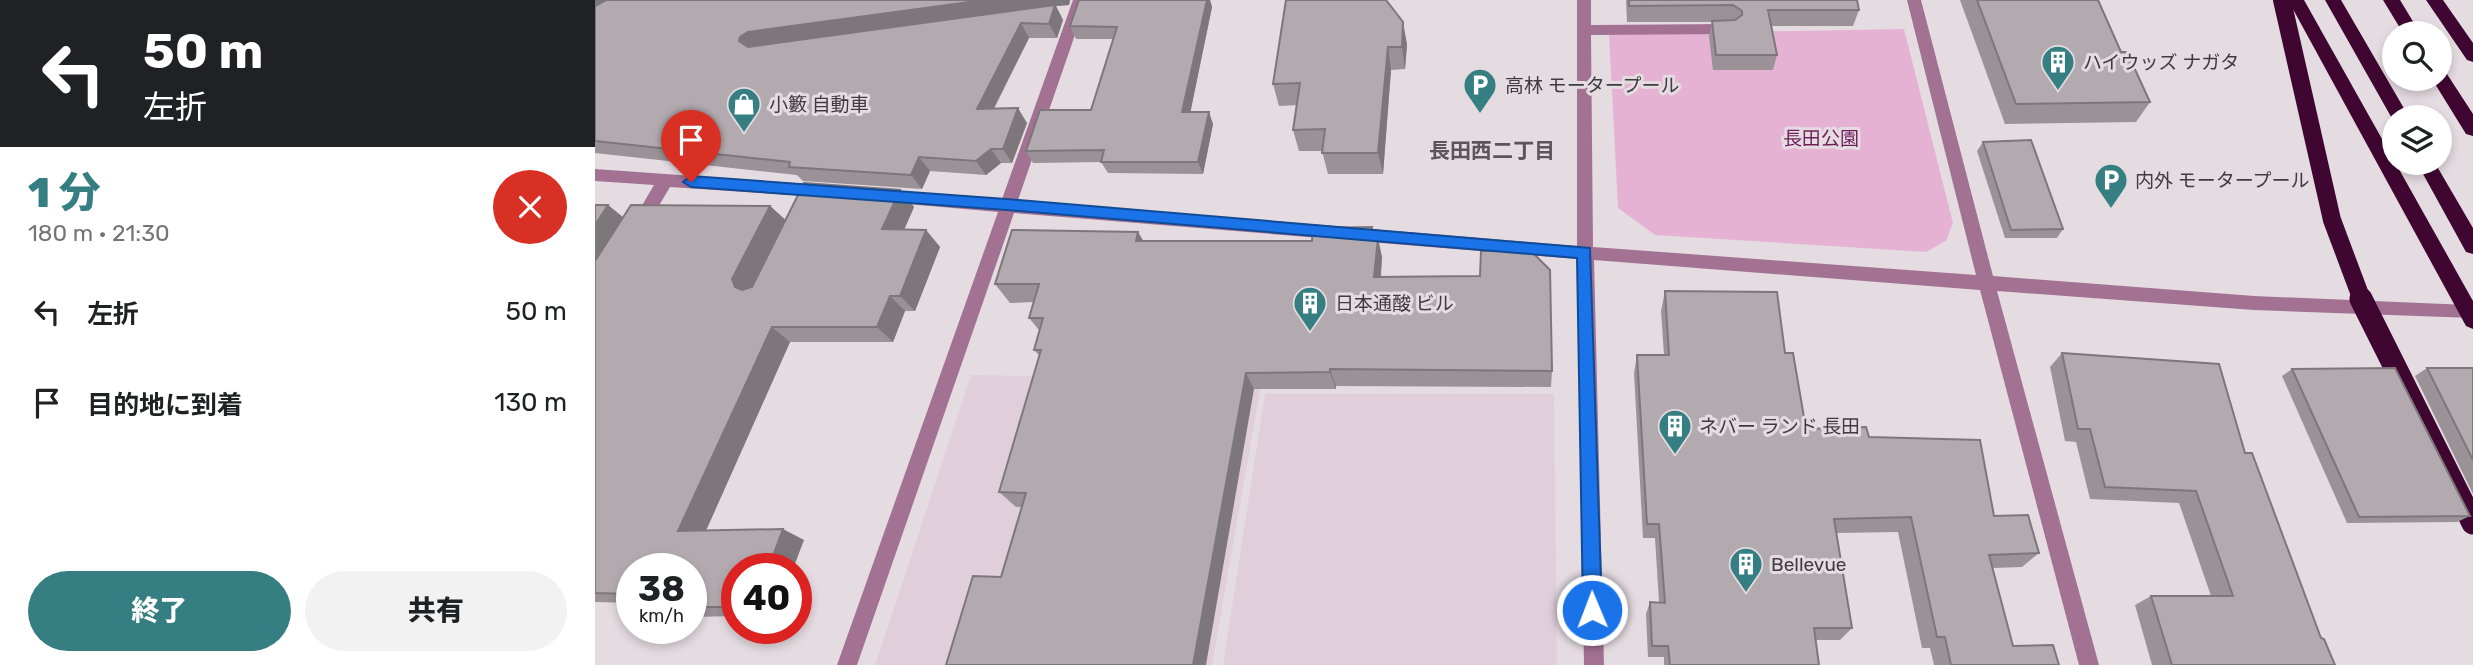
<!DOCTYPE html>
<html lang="ja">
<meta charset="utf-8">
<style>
body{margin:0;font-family:Rubik,"Noto Sans JP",sans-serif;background:#f2f2f2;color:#202124;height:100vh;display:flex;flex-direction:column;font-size:26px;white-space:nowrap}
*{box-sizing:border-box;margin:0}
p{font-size:23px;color:#757577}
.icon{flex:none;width:38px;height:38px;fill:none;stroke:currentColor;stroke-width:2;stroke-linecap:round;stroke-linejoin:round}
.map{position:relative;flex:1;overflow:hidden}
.panel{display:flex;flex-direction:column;background:#fff;width:595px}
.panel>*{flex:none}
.hud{background:#202124;color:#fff;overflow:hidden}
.controls{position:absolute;left:1787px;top:21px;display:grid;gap:14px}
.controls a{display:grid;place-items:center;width:70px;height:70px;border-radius:50%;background:#fff;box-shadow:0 4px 10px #0003;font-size:35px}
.speed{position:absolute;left:21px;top:553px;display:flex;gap:14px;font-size:35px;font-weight:700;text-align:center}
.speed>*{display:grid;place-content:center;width:91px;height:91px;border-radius:50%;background:#fff;box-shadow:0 4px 10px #0003;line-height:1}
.speed small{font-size:18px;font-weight:400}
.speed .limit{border:10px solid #d22;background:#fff;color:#111}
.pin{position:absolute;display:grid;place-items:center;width:60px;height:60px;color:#fff;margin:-72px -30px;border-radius:50% 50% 50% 0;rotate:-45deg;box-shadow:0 0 7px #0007}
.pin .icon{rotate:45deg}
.me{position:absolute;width:77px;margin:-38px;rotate:359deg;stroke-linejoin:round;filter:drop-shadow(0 0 5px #0008)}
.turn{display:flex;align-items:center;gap:24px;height:147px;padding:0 28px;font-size:32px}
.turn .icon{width:91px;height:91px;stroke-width:2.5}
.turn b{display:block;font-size:49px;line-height:60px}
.round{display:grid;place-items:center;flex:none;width:74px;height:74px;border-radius:37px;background:#f2f2f2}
.headline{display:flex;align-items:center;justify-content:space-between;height:119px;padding:0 28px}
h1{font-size:42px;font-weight:800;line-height:52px;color:#357e81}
.primary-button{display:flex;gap:14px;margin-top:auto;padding:14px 28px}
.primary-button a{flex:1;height:80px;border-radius:42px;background:#357e81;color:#fff;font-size:28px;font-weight:800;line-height:80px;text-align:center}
.primary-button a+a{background:#f2f2f2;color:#202124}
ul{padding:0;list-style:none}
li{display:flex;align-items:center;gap:21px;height:91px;padding:0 28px}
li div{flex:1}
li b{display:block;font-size:26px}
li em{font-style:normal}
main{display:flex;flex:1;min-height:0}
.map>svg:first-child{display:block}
.built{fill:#e0cfda}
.green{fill:#e6b2d4}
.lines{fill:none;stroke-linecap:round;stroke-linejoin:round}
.minor{fill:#a37292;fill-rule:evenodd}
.highway{fill:#400632;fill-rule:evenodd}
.highway-bridge-far1{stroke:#400632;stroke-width:18}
.highway-bridge{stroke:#400632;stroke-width:23}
.wall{fill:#9a9297}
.shaded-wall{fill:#7d777b}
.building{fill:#b3aab0;stroke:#7d777b;stroke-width:2}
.route{fill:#1a73e8;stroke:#114b97;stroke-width:2}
.labels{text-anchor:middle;stroke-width:6;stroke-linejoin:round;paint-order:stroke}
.poi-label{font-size:19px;fill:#3f3b3e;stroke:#e5dce2;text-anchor:start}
.park-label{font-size:19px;fill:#701c5b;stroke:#e5dce2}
.neighbourhood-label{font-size:21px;font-weight:bold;fill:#5c5459;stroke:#e5dce2}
</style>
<main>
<section class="panel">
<div class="hud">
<div class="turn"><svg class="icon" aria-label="left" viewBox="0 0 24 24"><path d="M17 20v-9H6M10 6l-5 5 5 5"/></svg><div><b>50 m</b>左折</div></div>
</div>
<div class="headline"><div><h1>1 分</h1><p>180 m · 21:30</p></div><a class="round" style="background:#d93025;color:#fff"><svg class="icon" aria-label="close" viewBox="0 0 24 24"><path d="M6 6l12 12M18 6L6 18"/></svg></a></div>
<ul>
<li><svg class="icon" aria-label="left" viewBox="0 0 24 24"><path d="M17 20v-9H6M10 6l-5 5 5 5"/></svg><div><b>左折</b></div><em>50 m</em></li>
<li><svg class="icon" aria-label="arrive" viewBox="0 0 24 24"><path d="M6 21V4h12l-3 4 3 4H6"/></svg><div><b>目的地に到着</b></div><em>130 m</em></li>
</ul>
<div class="primary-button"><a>終了</a><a>共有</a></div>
</section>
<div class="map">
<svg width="1878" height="665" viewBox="0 0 1878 665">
<rect width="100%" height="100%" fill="#e5dce2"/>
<g class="built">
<path d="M 376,375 L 667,379 L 617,665 L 280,665 Z"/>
<path d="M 670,394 L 959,394 L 962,665 L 628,665 Z"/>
</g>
<path class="green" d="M 1309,29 L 1358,223 L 1351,241 L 1331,252 L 1060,235 L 1023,208 L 1014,34 Z"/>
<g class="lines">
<g class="minor">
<path d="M 478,0 L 492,0 L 423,200 L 982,246 L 982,0 L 996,0 L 996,25 L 1135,24 L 1142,29 L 1135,34 L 996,35 L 998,247 L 1381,275 L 1312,0 L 1326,0 L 1398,276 L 1659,296 L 1873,305 L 1878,306 L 1878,318 L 1659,310 L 1402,291 L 1504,665 L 1484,665 L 1385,290 L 999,260 L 1009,665 L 989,665 L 982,259 L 419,213 L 262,665 L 242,665 L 403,212 L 290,202 L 282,196 L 290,190 L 407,199 Z"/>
<path d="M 0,169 L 227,185 L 235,191 L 227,197 L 75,187 L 49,231 L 37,231 L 35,226 L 59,185 L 0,181 Z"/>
</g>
<g class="highway">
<path d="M 1693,0 L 1709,0 L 1878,301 L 1878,329 L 1871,326 Z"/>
<path d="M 1730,0 L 1746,0 L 1814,117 L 1799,117 L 1799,122 Z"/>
<path d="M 1788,0 L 1805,0 L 1825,33 L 1808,33 Z"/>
<path d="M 1831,0 L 1848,0 L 1878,43 L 1878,62 L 1872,60 Z"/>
<path d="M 1844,70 L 1850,71 L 1878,114 L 1878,136 L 1871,134 L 1837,79 L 1844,79 Z"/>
<path d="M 1822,163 L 1840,163 L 1878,228 L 1878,254 L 1871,252 Z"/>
</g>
<path class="highway-bridge-far1" d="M 1687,0 L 1737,220 L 1767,300"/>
<path class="highway-bridge" d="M 1766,299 L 1878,523"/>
</g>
<g class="wall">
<path d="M 0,0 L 475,0 L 474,5 L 461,6 L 468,20 L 462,38 L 434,38 L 399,109 L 432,123 L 417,163 L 406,163 L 391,175 L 335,171 L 327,189 L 208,181 L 202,175 L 0,153 Z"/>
<path d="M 484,0 L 615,0 L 617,7 L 595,112 L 618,124 L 608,174 L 513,173 L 506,162 L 438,163 L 431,151 L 496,110 L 518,39 L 481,39 L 475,26 Z"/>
<path d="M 691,0 L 812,44 L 810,69 L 796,70 L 788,174 L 733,174 L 727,151 L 704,151 L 698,130 L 702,105 L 684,106 L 678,84 Z"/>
<path d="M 1031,0 L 1262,0 L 1264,10 L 1258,26 L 1176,26 L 1182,55 L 1178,70 L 1118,70 L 1114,37 L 1117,22 L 1032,22 Z"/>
<path d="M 1365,0 L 1503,0 L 1526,52 L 1555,102 L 1541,122 L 1410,124 Z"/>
<path d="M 1388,142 L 1468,229 L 1462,238 L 1410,238 L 1382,151 Z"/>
<path d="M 305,190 L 319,207 L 309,230 L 331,230 L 345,247 L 320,311 L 310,311 L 298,342 L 195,342 L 111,530 L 209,540 L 142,569 L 142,616 L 96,617 L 96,569 L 37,569 L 37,603 L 0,602 L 0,205 L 13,205 L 28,218 L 175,206 L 190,220 Z"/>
<path d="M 777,227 L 780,238 L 787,257 L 786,277 L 957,371 L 956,387 L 741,386 L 741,389 L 659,389 L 406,577 L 427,507 L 421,507 L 404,492 L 445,356 L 439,350 L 444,330 L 434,318 L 439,302 L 415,303 L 400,284 L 543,232 L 548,241 L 717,241 Z"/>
<path d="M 1070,291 L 1190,353 L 1211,429 L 1274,437 L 1399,516 L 1444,553 L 1427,567 L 1398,568 L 1418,646 L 1464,665 L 1339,665 L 1335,648 L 1327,648 L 1303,532 L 1241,533 L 1257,628 L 1245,640 L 1220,640 L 1224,665 L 1069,665 L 1069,657 L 1053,657 L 1051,614 L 1055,602 L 1064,602 L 1060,538 L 1048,538 L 1039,373 L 1042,355 L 1069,355 L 1066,311 Z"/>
<path d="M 1467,353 L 1650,453 L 1726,638 L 1740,665 L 1557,665 L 1540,605 L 1556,596 L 1616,596 L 1584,503 L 1495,499 L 1481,442 L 1470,441 L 1455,367 Z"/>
<path d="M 1832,368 L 1878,368 L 1878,494 L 1820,376 Z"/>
<path d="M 1697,369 L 1875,516 L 1862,522 L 1752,523 L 1687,376 Z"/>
</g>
<g class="shaded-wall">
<path d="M 0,0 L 23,0 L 0,14 Z"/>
<path d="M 389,0 L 475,0 L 474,5 L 461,6 L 468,20 L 462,38 L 454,24 L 460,7 L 157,52 L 144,41 L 145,37 L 153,32 Z"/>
<path d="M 612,0 L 615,0 L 617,7 L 593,124 L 587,112 Z"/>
<path d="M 808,22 L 812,44 L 810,69 L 807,47 Z"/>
<path d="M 426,23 L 434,38 L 391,123 L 382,109 Z"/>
<path d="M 793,47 L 796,70 L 788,174 L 783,153 Z"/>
<path d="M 423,108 L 432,123 L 417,163 L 408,149 Z"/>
<path d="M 614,112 L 618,124 L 608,174 L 603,162 Z"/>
<path d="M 396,149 L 406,163 L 391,175 L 381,161 Z"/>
<path d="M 324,157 L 335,171 L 327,189 L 316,175 Z"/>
<path d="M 305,190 L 319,207 L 302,246 L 287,229 Z"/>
<path d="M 13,205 L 34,222 L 0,273 L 0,225 Z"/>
<path d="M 175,206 L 193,222 L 156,295 L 140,287 L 137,279 Z"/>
<path d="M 331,230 L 345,247 L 320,311 L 305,296 Z"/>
<path d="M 543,232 L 554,251 L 541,241 Z"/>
<path d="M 783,238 L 787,257 L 784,295 L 779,277 Z"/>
<path d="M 295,296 L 310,311 L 298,342 L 282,327 Z"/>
<path d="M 177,327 L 195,342 L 106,542 L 83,531 Z"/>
<path d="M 735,369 L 741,386 L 741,389 L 735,372 Z"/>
<path d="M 651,373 L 659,389 L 611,665 L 598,665 Z"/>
<path d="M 188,529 L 209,540 L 198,569 L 173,569 Z"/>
</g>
<g class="building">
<path d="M 11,0 L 389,0 L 153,32 L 145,37 L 144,41 L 153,47 L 460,5 L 454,24 L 426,23 L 382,109 L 423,108 L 408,149 L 396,149 L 381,161 L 324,157 L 316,175 L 194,167 L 195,162 L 0,141 L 0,6 Z"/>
<path d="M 484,0 L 612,0 L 587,112 L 614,112 L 603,162 L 506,162 L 509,150 L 431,151 L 445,110 L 496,110 L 522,27 L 475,26 Z"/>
<path d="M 691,0 L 791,0 L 808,22 L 807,47 L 793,47 L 783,153 L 727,153 L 730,129 L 698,130 L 705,83 L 678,84 Z"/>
<path d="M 1034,0 L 1262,0 L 1264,10 L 1173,10 L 1182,55 L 1121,55 L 1117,21 L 1140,20 L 1147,15 L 1147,11 L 1138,5 L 1034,6 Z"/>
<path d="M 1382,0 L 1503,0 L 1526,52 L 1532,52 L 1555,102 L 1421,104 Z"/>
<path d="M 1436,140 L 1468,229 L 1416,230 L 1388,142 Z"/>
<path d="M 209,183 L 305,190 L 287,229 L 331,230 L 305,296 L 295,296 L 282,327 L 177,327 L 83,531 L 188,529 L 173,569 L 142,569 L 142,607 L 96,607 L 96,569 L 37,569 L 37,594 L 0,593 L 0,261 L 36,205 L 175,206 L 137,279 L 140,287 L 147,290 L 157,287 Z"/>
<path d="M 0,205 L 13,205 L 0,225 Z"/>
<path d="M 777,227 L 776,238 L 783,238 L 779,277 L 885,276 L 886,251 L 936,251 L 955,270 L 957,371 L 735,369 L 735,372 L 651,373 L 598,665 L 351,665 L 378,576 L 406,577 L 431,493 L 404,492 L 446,350 L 439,350 L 448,318 L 434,318 L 444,284 L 400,284 L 417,230 L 543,232 L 541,241 L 717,241 L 718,228 Z"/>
<path d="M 1070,291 L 1182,292 L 1190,353 L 1198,353 L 1211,429 L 1271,427 L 1274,437 L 1385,440 L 1399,516 L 1433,515 L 1444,553 L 1394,555 L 1418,646 L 1458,645 L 1464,665 L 1356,665 L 1350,637 L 1342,637 L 1316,517 L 1239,519 L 1257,628 L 1219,628 L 1224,665 L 1075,665 L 1073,646 L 1057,646 L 1055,602 L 1070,603 L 1064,524 L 1052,524 L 1042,355 L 1074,355 Z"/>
<path d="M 1467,353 L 1624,364 L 1650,453 L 1657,453 L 1726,638 L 1729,639 L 1740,665 L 1577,665 L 1556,596 L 1638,596 L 1601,491 L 1510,487 L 1495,429 L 1483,429 Z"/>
<path d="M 1800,368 L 1875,516 L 1764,517 L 1697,369 Z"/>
<path d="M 1832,368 L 1878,368 L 1878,460 Z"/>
</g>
<path class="route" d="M 96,176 L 411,199 L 995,248 L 1007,610 L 1004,617 L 997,619 L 991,617 L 988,610 L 982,258 L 411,210 L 96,187 L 88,182 Z"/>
<defs>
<symbol id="building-pin" viewBox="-11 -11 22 30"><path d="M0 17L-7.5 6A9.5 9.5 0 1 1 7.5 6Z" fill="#357e81" stroke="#e5dce2"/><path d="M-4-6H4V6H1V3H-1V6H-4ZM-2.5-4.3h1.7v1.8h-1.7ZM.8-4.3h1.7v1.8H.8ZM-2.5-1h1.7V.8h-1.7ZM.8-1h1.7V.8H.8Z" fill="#fff"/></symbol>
<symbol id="parking-pin" viewBox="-11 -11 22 30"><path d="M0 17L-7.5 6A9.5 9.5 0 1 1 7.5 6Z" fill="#357e81" stroke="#e5dce2"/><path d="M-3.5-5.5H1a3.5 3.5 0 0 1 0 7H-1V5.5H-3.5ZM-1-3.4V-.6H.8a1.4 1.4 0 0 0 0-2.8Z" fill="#fff"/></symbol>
<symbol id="shop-pin" viewBox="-11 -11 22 30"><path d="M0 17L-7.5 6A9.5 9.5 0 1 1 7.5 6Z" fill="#357e81" stroke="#e5dce2"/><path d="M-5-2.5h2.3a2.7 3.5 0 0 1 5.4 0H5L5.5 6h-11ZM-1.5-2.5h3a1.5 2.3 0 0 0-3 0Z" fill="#fff"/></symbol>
</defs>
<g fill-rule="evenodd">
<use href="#building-pin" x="1444" y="43" width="38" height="52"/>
<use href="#parking-pin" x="866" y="66" width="38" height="52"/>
<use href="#shop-pin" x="130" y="85" width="38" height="52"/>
<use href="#parking-pin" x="1497" y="161" width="38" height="52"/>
<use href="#building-pin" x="696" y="284" width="38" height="52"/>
<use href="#building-pin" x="1061" y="407" width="38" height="52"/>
<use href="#building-pin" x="1132" y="545" width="38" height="52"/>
</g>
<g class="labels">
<g class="poi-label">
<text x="1488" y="69">ハイウッズ ナガタ</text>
<text x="910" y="92">高林 モータープール</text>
<text x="174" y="111">小籔 自動車</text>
<text x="1540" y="187">内外 モータープール</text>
<text x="740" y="310">日本通酸 ビル</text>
<text x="1104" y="433">ネバー ランド 長田</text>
<text x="1176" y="571">Bellevue</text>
</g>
<g class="park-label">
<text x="1226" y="145">長田公園</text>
</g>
<g class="neighbourhood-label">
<text x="897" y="158">長田西二丁目</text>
</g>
</g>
</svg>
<div class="controls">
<a><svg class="icon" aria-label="search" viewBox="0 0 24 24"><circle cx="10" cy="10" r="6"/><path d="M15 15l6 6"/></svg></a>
<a><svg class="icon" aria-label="layers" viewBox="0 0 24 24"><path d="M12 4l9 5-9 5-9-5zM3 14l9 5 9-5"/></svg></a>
</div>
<div class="speed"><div>38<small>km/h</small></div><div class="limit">40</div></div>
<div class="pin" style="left:96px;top:182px;background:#d93025"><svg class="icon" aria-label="arrive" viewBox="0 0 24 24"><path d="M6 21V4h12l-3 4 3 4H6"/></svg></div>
<svg class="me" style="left:997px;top:610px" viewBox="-20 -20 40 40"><circle r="17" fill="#1a73e8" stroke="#fff" stroke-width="3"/><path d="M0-11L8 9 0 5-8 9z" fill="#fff"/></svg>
</div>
</main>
